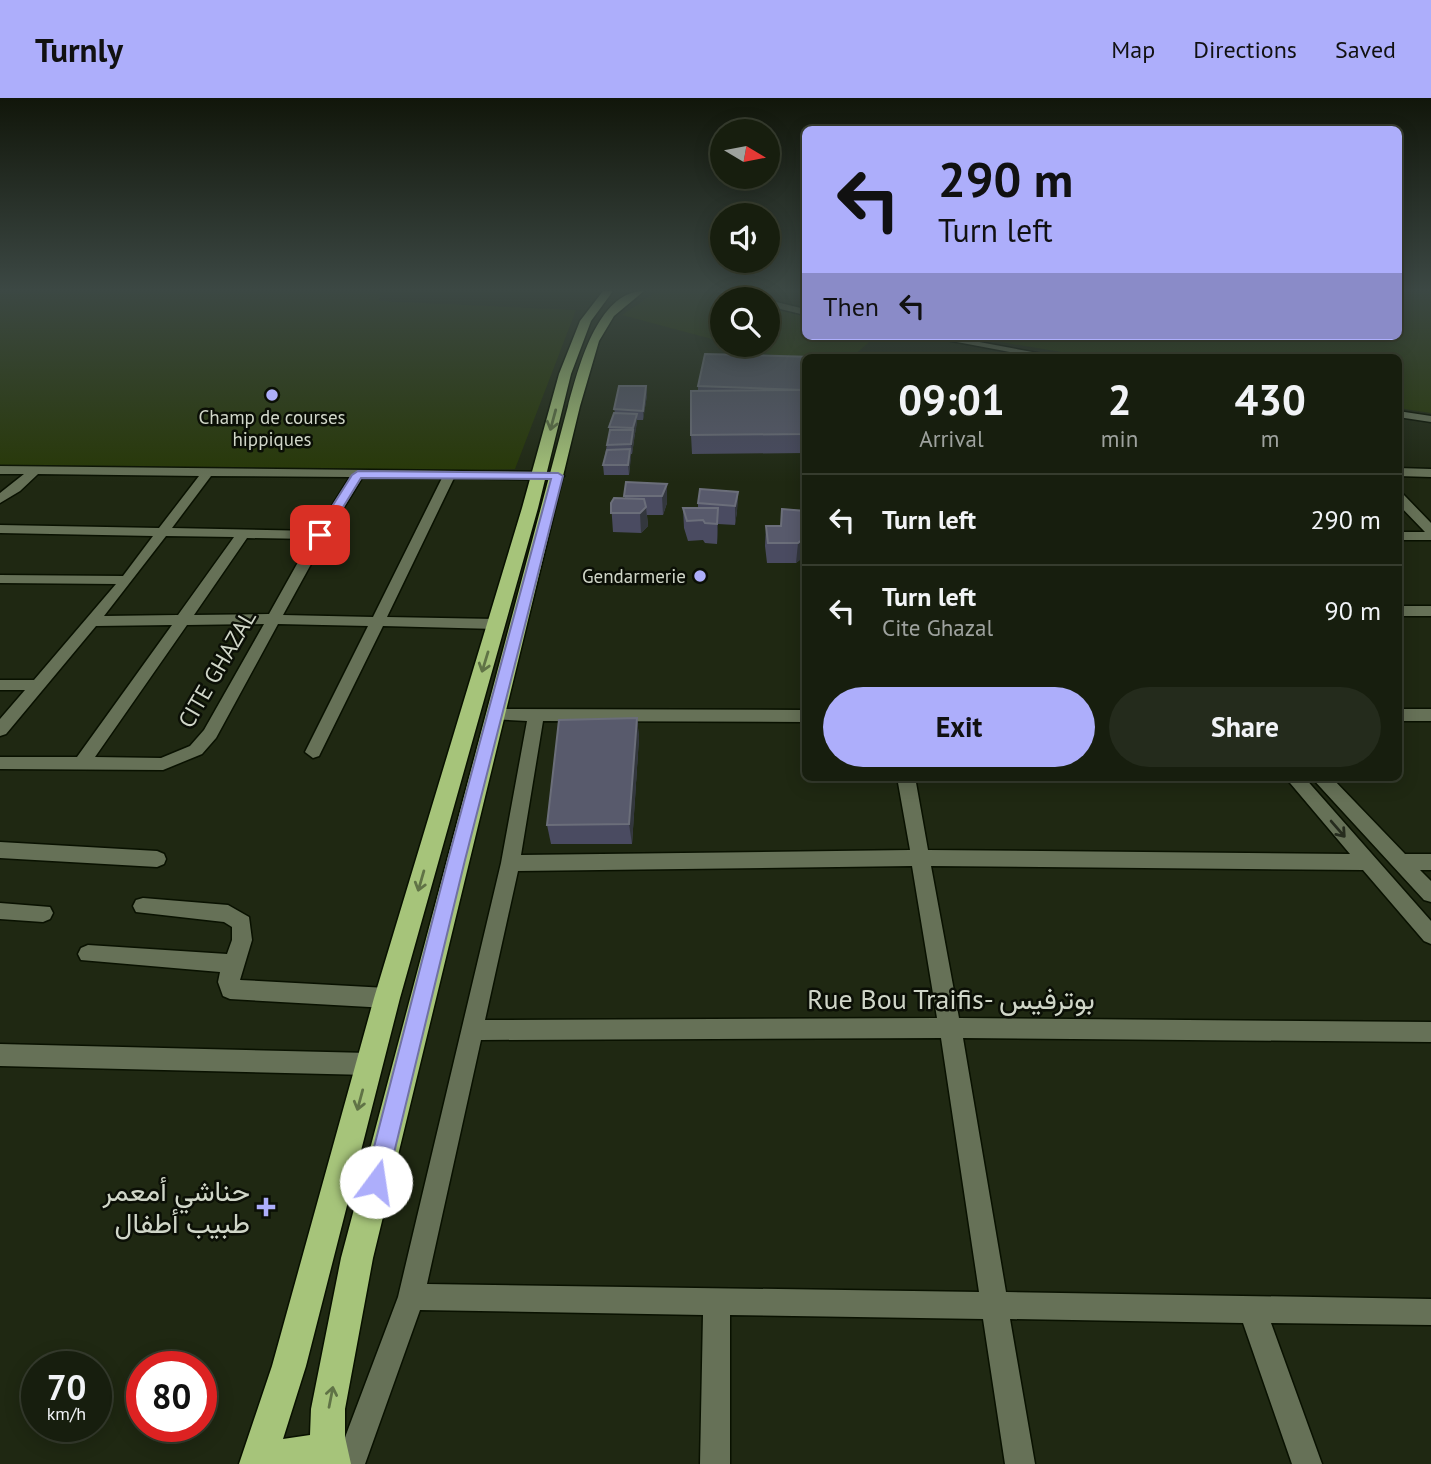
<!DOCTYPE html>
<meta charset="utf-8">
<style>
body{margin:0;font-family:"PT Sans",Vazirmatn,sans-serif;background:#242b1c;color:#f1f3f6;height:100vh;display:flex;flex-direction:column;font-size:26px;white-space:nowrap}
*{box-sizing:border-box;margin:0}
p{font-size:23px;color:#9ea29e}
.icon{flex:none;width:38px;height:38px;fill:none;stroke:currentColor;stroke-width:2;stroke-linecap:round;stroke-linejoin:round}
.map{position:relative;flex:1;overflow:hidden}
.panel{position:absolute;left:802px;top:256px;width:600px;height:427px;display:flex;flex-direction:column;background:#171e0e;border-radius:10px;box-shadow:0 4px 18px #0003,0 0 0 2px #363c2e}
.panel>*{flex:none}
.hud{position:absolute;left:802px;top:28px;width:600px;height:214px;border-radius:10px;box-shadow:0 4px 18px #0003,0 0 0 2px #363c2e;background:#adaefb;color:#111;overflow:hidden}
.needle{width:46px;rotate:100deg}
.controls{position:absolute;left:710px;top:21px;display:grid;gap:14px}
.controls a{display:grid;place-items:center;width:70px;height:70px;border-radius:50%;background:#171e0e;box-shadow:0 4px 18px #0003,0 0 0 2px #363c2e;font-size:35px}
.speed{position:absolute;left:21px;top:1253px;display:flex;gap:14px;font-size:35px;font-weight:700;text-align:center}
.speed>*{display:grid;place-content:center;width:91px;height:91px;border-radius:50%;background:#171e0e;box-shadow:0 4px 18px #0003,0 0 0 2px #363c2e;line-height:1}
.speed small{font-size:18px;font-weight:400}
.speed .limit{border:10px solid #d22;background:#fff;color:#111}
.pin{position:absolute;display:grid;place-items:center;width:60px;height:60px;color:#fff;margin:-30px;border-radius:14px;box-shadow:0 4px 10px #0006}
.me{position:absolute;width:77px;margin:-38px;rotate:14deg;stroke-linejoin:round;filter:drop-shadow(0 0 5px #0008)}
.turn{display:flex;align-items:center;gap:24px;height:147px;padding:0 21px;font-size:32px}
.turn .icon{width:91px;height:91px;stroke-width:2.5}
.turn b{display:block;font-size:49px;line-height:60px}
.then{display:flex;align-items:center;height:66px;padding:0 21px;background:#0003;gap:14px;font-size:26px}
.eta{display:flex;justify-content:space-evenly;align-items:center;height:119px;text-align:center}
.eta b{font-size:42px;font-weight:800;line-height:49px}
.button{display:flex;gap:14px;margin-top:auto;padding:14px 21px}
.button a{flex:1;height:80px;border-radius:42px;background:#adaefb;color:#111;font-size:28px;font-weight:800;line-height:80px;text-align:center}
.button a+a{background:#242b1c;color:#f1f3f6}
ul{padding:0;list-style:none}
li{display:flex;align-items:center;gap:21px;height:91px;padding:0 21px;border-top:2px solid #363c2e}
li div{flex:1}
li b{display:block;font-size:26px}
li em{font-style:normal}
header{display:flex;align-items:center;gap:42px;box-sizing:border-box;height:98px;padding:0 35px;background:#adaefb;color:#111}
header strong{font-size:33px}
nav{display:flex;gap:38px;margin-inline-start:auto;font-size:24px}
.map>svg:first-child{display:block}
.green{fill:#273806}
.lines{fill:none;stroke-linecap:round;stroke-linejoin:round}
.minor-casing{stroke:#091100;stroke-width:3}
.highway-casing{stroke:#091100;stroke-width:3}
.minor{fill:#667157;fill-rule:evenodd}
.highway{fill:#a6c47a;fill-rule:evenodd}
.wall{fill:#4a4b61}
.shaded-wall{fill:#33373d}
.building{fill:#585a6c;stroke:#6b6e7a;stroke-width:2}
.oneway{stroke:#607346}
.oneway2{stroke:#262c1e}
.route{fill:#adaefb;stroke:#7071a3;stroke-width:2}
.poi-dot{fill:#adaefb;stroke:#0b0f06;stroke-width:2.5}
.labels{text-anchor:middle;stroke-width:5;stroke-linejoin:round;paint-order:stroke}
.far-poi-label{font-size:19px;fill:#d0d6c8;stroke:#0b0f06}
.street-label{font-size:23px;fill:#d0d6c8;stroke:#0b0f06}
.near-street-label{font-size:28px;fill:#d0d6c8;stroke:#0b0f06}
.near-poi-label{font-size:28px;fill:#d0d6c8;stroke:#0b0f06;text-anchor:end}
</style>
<header>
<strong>Turnly</strong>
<nav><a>Map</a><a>Directions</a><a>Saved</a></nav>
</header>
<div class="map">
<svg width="1431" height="1366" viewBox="0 0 1431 1366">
<rect width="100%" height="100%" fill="#1f2812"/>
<g class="green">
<path d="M 0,193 L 380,193 L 379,203 L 576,212 L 515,371 L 368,375 L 0,370 Z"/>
<path d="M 658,193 L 699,193 L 737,201 L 723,201 L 723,244 L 622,217 Z"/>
<path d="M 1398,193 L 1431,193 L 1431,315 L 1398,310 L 1398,259 L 1091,259 L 964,238 L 1398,238 Z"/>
<path d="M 768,209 L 805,217 L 805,238 L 876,238 L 852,259 L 805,259 L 805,265 L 732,247 L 768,247 Z"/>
</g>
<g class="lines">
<defs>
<g id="minor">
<path d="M 715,193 L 729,193 L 758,201 L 743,201 Z"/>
<path d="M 768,202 L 805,211 L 805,217 L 768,208 Z"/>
<path d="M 925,238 L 947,238 L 1059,259 L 1036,259 Z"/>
<path d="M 1398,313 L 1431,318 L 1431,324 L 1398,319 Z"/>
<path d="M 0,368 L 558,374 L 564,378 L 558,382 L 454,380 L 387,519 L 496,521 L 503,526 L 496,531 L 383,528 L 319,658 L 313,660 L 305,654 L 368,528 L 278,526 L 216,640 L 202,656 L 163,672 L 0,671 L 0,659 L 77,659 L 172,527 L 96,528 L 6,636 L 0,638 L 0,621 L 25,592 L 0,592 L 0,582 L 34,582 L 116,486 L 0,485 L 0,477 L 123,478 L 153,438 L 0,435 L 0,427 L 159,430 L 199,378 L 38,376 L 20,393 L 0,405 L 0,395 L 24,376 L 0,376 ZM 211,378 L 350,379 L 316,433 L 172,430 ZM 362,380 L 442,380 L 373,519 L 283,517 L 327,437 ZM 166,438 L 234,439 L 178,517 L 104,518 ZM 247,440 L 311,441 L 269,516 L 194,517 ZM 264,526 L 204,632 L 190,648 L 161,660 L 95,659 L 187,527 Z"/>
<path d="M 1398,370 L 1431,371 L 1431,379 L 1398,378 Z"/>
<path d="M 1398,394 L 1402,395 L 1431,425 L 1431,442 L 1398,442 L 1398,434 L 1425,434 L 1398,406 Z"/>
<rect x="1398" y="508" width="33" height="10"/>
<path d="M 496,611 L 805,612 L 805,624 L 543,623 L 521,757 L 910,752 L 897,679 L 915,679 L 928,752 L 1350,756 L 1285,679 L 1304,679 L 1431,823 L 1431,846 L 1424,843 L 1363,772 L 931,768 L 959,920 L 1431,924 L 1431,944 L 963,940 L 1006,1194 L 1431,1201 L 1431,1227 L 1271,1225 L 1322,1366 L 1292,1366 L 1243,1225 L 1010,1221 L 1035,1366 L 1005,1366 L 983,1221 L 730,1217 L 730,1366 L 700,1366 L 703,1217 L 420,1212 L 365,1366 L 335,1366 L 398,1199 L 501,765 L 527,623 L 490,621 L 488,617 ZM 912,768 L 937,920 L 485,922 L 518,773 ZM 941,940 L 979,1194 L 427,1186 L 481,942 Z"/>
<rect x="1398" y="611" width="33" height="12"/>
<path d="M 1311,679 L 1331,679 L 1405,756 L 1431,756 L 1431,772 L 1420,772 L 1431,783 L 1431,804 L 1424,802 Z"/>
<path d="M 0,744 L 157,753 L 164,756 L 166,761 L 164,766 L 157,769 L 0,760 Z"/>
<path d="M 143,800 L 228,807 L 249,819 L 252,842 L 240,882 L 387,890 L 395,893 L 398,900 L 395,907 L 387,910 L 230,901 L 223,898 L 218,884 L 220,874 L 81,862 L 78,856 L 81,850 L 88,847 L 227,856 L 232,842 L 232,829 L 224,824 L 136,814 L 133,808 L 136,802 Z"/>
<path d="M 0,805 L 50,809 L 53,815 L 50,821 L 43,824 L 0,821 Z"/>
<path d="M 0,946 L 369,955 L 377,958 L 380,966 L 377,974 L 369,977 L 0,968 Z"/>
</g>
<path id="highway" d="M 603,193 L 613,193 L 591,223 L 571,276 L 538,410 L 400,900 L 306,1268 L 283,1341 L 310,1337 L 311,1311 L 341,1160 L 568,308 C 578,272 597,193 644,193 L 614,218 L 599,243 L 580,308 L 373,1160 L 345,1311 L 345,1339 L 351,1366 L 239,1366 L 272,1268 L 374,900 L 522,410 L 559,276 L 580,223 Z"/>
</defs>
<use href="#minor" class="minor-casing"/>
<use href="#highway" class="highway-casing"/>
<use href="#minor" class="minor"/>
<use href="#highway" class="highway"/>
</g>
<g class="wall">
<path d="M 805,259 L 805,355 L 692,356 L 691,337 L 698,293 L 698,288 Z"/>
<path d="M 646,288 L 647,297 L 643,322 L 637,322 L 632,356 L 631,356 L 629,377 L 604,377 L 603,367 L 609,336 L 609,329 L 615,315 L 614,311 Z"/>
<path d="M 667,386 L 667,405 L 663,417 L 647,417 L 648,428 L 641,435 L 613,434 L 611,405 L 625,400 L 624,398 Z"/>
<path d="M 738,394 L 737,413 L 735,427 L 718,426 L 717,446 L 705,445 L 703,442 L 688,443 L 684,430 L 683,410 L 698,410 L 698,405 Z"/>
<path d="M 805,413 L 805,448 L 802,448 L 801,461 L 796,465 L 767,465 L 765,448 L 766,428 L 781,428 Z"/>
<path d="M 637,620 L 639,640 L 632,746 L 551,746 L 547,727 Z"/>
</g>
<g class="shaded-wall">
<path d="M 646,288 L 647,297 L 643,322 L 643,313 Z"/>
<path d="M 637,316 L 637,326 L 634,340 L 633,330 Z"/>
<path d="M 633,332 L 634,342 L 632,356 L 631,346 Z"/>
<path d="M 630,351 L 631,360 L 629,377 L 628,367 Z"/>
<path d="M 667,386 L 667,405 L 663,417 L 662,398 Z"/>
<path d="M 738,394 L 737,413 L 735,427 L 735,408 Z"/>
<path d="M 646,409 L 648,428 L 641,435 L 640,415 Z"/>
<path d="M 718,410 L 718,429 L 717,446 L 717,426 Z"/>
<path d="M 803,441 L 801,461 L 796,465 L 798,445 Z"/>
<path d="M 637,620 L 639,640 L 632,746 L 629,726 Z"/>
</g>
<g class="building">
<path d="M 705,256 L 815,259 L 805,259 L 805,336 L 691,337 L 691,293 L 803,292 L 698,288 Z"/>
<path d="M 619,288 L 646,288 L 643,313 L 614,311 Z"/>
<path d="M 614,315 L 637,316 L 633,330 L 609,329 Z"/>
<path d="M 610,332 L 633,332 L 631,346 L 607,347 Z"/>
<path d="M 630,351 L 628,367 L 603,367 L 607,352 Z"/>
<path d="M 626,384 L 667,386 L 662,398 L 624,398 Z"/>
<path d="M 700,391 L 738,394 L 735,408 L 698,405 Z"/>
<path d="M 614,400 L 644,401 L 646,409 L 640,415 L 611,415 L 611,405 Z"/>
<path d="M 683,410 L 718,410 L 717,426 L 705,425 L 703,422 L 687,423 Z"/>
<path d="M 782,411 L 805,413 L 805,428 L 802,428 L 803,441 L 798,445 L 768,445 L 766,428 L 781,428 Z"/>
<path d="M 637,620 L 629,726 L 547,727 L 559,622 Z"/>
</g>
<defs><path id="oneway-shaft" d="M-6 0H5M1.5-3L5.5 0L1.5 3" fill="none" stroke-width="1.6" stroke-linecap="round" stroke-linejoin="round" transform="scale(1.75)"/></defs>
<g class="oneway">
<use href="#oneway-shaft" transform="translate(553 322) rotate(105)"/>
<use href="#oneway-shaft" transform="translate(485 564) rotate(107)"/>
<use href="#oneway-shaft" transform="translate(421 783) rotate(106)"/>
<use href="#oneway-shaft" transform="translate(360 1002) rotate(105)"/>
<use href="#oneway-shaft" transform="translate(331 1299) rotate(-79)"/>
</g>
<use class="oneway2" href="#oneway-shaft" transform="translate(1338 731) rotate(49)"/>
<linearGradient id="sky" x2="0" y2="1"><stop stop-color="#11160a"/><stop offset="0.5" stop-color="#3c4844"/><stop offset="1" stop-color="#3c4844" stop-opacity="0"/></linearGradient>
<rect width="1431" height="384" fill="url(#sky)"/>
<path class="route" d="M 358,373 L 558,375 L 563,378 L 465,762 L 387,1084 L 384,1092 L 376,1096 L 368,1092 L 365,1084 L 448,762 L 551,381 L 361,380 L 324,440 L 316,440 L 314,437 L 352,377 Z"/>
<g class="poi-dot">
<circle cx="272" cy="297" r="7"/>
<circle cx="700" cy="478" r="7"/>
<path d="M262.5 1098.5h7v7h7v7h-7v7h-7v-7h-7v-7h7z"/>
</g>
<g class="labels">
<g class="far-poi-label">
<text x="272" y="326">Champ de courses<tspan x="272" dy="22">hippiques</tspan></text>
<text x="686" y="485" text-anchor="end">Gendarmerie</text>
</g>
<g class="street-label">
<text transform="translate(217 571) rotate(-60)" y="8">CITE GHAZAL</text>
</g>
<g class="near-street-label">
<text x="951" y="911">Rue Bou Traifis- بوترفيس</text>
</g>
<g class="near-poi-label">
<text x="250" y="1103">حناشي أمعمر<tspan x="250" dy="32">طبيب أطفال</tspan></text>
</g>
</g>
</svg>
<div class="controls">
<a><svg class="needle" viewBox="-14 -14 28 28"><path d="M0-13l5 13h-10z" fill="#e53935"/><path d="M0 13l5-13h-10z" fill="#9ea29e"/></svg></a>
<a><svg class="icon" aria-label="sound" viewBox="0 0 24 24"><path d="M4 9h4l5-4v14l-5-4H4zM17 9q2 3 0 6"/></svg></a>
<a><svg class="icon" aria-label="search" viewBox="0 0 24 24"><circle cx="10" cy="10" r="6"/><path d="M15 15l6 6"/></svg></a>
</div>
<div class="speed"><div>70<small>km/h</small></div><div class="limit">80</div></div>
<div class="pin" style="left:320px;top:437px;background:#d93025"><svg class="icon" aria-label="arrive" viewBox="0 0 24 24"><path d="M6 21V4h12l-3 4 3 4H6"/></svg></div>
<svg class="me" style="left:376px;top:1084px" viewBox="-20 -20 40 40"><circle r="19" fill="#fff"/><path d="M0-13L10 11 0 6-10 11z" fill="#adaefb"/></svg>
<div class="hud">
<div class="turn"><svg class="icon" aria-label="left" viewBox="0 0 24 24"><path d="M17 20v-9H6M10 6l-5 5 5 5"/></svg><div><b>290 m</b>Turn left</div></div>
<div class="then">Then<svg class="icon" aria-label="left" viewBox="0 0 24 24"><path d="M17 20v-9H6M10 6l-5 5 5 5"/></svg></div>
</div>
<section class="panel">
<div class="eta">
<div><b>09:01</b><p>Arrival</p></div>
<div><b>2</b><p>min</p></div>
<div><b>430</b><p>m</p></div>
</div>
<ul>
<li><svg class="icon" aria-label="left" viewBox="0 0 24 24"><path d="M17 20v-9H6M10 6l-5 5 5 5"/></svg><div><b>Turn left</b></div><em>290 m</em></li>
<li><svg class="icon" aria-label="left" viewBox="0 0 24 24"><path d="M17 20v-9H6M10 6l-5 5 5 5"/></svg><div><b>Turn left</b><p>Cite Ghazal</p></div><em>90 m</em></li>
</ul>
<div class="button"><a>Exit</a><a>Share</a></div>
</section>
</div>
